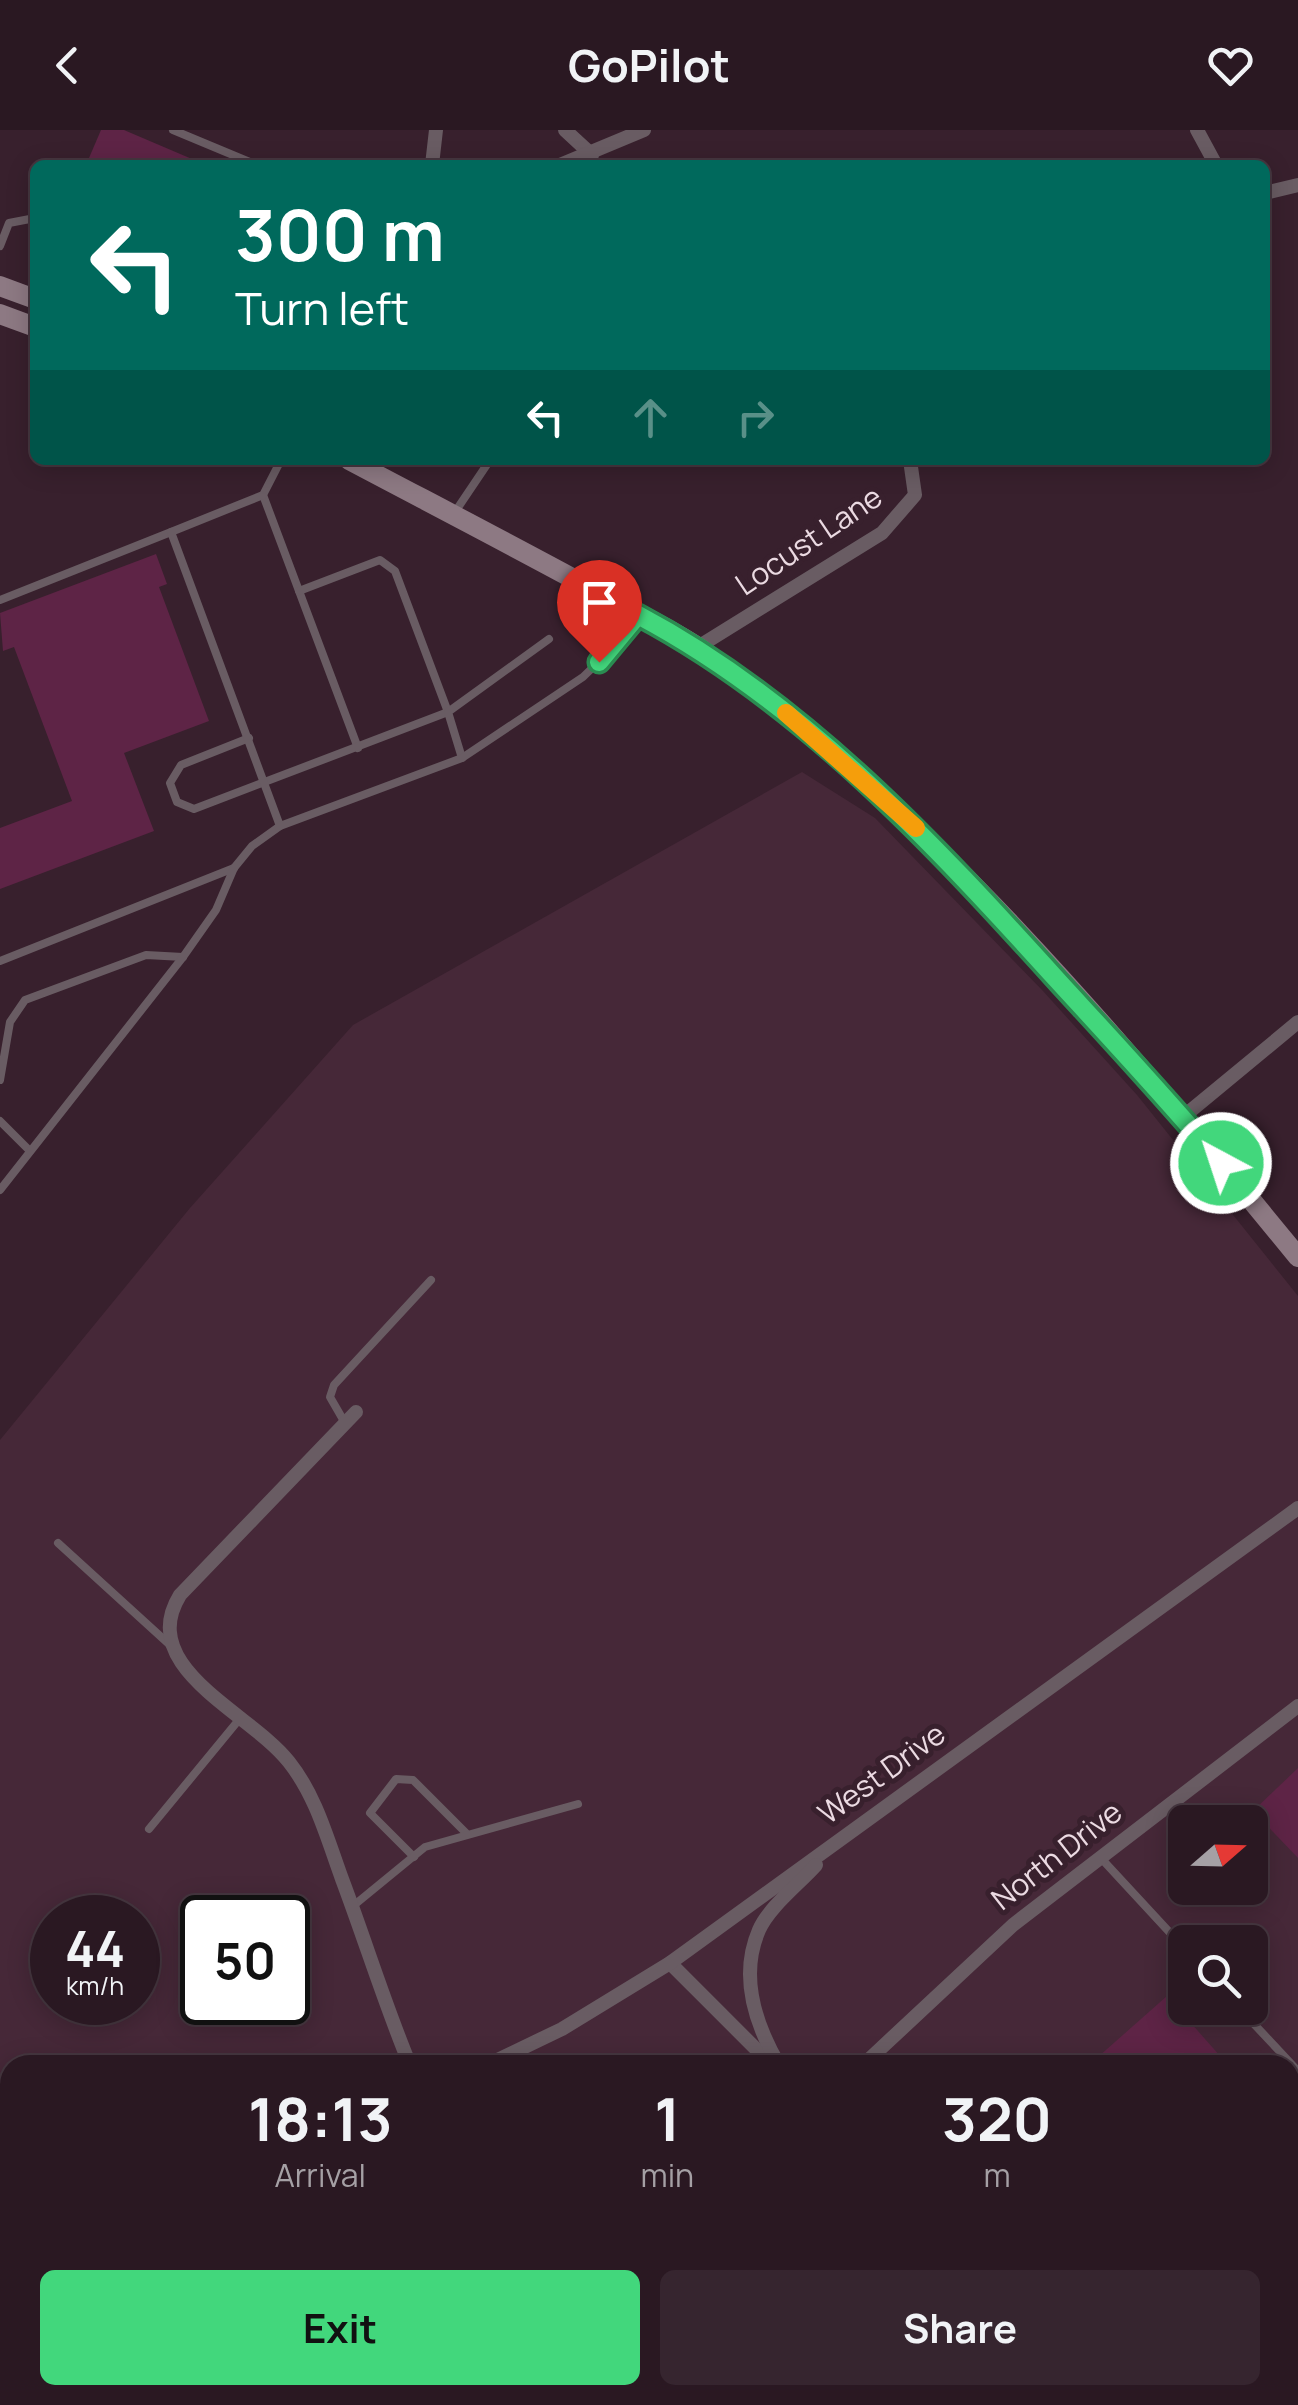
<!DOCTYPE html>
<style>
body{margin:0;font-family:Manrope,sans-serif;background:#36252f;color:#f1f3f6;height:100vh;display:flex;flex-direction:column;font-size:38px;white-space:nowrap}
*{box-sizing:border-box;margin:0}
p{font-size:32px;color:#a5a0a5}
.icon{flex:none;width:55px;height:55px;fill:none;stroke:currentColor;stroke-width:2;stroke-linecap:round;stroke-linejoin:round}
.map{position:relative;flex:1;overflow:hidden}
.drawer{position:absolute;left:0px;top:1925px;width:1300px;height:350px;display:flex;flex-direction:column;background:#2a1822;border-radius:30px 30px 0 0;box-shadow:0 5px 25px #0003,0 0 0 2px #463740}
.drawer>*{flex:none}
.guide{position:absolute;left:30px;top:30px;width:1240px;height:305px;border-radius:15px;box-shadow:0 5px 25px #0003,0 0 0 2px #463740;background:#00695c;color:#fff;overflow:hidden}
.needle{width:65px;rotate:70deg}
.controls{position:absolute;left:1168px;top:1675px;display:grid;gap:20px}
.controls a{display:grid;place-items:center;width:100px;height:100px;border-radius:15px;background:#2a1822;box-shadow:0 5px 25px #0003,0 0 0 2px #463740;font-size:50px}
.speed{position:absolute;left:30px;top:1765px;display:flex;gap:20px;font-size:50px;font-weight:700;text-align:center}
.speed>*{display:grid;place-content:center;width:130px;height:130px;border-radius:50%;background:#2a1822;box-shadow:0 5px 25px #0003,0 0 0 2px #463740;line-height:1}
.speed small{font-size:25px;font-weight:400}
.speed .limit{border:5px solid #111;border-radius:15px;background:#fff;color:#111}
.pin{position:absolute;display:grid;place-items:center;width:85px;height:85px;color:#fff;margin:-102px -42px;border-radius:50% 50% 50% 0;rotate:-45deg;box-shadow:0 0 10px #0007}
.pin .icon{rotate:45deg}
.me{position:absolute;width:110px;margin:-55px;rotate:320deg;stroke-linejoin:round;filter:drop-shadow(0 0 8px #0008)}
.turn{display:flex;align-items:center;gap:35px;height:210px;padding:0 40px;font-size:45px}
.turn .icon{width:130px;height:130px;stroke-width:2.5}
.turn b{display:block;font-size:70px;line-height:85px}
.lanes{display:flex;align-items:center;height:95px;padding:0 40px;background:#0003;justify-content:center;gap:50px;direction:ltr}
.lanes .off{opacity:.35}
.eta{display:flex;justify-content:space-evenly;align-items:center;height:170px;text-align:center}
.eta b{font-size:60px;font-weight:700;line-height:70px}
.cta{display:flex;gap:20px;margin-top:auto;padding:20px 40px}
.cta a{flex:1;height:115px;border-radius:15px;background:#42d77c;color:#111;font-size:40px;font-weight:700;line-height:115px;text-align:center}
.cta a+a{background:#36252f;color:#f1f3f6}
header{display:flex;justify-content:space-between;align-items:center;height:130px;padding:0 40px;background:#2a1822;font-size:45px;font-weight:700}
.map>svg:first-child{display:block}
.built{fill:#462838;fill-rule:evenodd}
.building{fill:#5e2446}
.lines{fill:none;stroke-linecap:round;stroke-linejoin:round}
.service{stroke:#695c63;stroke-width:8}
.minor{stroke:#695c63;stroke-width:14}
.secondary{stroke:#8d7983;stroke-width:20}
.route-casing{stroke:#2b8c51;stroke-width:25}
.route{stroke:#42d77c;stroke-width:18}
.slow{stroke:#f59e0b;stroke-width:18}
.labels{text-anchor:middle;stroke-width:10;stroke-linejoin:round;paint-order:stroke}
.street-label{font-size:30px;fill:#ebdae2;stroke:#38202d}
</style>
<header><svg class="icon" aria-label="back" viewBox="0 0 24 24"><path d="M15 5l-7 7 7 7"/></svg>GoPilot<svg class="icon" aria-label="heart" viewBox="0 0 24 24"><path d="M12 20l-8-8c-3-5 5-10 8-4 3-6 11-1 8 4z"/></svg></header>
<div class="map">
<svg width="1298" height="2275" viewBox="0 0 1298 2275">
<rect width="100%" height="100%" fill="#38202d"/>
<path class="built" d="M 802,642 L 875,688 L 1043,861 L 1137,965 L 1298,1166 L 1298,2275 L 0,2275 L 0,1310 L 190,1078 L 353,895 ZM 1185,1692 L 1250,1692 L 1250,1758 L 1185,1758 ZM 52,1788 L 138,1788 L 138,1872 L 52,1872 ZM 202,1788 L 288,1788 L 288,1872 L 202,1872 ZM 1185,1812 L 1250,1812 L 1250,1878 L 1185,1878 ZM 10,1935 L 1290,1935 L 1290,2265 L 10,2265 Z"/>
<g class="building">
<path d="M 101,0 L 124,0 L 206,35 L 86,35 Z"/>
<path d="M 156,424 L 167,454 L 159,457 L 209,591 L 124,623 L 154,701 L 0,759 L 0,698 L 72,671 L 14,517 L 3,521 L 0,483 Z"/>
<path d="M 1298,1638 L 1298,1728 L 1253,1681 Z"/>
<path d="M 1167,1866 L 1228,1935 L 1089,1935 Z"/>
</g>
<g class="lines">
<g class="service">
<path d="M 173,0 L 257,35"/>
<path d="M 0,116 L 9,93 L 35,88"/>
<path d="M 263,365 L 358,618"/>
<path d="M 453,385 L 490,330"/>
<path d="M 0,470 L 171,402"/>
<path d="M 249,608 L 181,635 L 170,653 L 177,672 L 194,679 L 448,582 L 395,441 L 380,430 L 299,461"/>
<path d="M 462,628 L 448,582 L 549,509"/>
<path d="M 280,696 L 171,402 L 263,365 L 281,330"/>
<path d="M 0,831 L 234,738"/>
<path d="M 0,950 L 10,892 L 25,870 L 146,825 L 183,827"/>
<path d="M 0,991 L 30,1021"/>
<path d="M 0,1060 L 183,827 L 216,780 L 234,738 L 252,716 L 280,696 L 462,628 L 583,547 L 615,516 L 638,485"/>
<path d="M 345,1293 L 330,1267 L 334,1255 L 431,1150"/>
<path d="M 58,1413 L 170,1515"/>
<path d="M 149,1699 L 242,1586"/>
<path d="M 1099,1726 L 1185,1819"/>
<path d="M 414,1727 L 370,1683 L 396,1649 L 413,1650 L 466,1703"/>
<path d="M 353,1776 L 425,1717 L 578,1674"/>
<path d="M 1239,1878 L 1298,1941"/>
<path d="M 0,2055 L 10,2054"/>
<path d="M 0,2139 L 10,2151"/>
<path d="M 0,2201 L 10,2192"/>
<path d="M 126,2265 L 135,2275"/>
<path d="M 256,2265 L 265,2275"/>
<path d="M 335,2265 L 344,2275"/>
<path d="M 463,2265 L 471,2275"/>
<path d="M 529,2265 L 539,2275"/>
<path d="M 416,2275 L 428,2265"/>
</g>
<g class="minor">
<path d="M 565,0 L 592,25"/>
<path d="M 1197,0 L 1216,35"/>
<path d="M 432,35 L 436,0"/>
<path d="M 560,35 L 644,0"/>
<path d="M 1265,63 L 1298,55"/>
<path d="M 698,517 L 882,403 L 915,365 L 910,330"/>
<path d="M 1183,987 L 1298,892"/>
<path d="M 356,1282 L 180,1465 C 135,1538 250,1582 289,1632 C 316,1666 327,1708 342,1749 C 365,1810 385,1875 410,1935"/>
<path d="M 670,1833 L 772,1935"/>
<path d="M 487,1935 L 562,1899 L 670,1833 L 1298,1378"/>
<path d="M 779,1935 C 755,1894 739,1846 759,1800 C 769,1777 799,1754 816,1735"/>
<path d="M 863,1935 L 1013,1795 L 1298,1576"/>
<path d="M 0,2007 L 10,2007"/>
</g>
<g class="secondary">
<path d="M 0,156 L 35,169"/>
<path d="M 0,184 L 35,197"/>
<path d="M 349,330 C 436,376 523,421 609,468 C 640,485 673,500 702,520 C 930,681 1122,912 1298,1127"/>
</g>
</g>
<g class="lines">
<defs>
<path id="route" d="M 599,532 L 638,485 C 804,573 934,714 1059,852 C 1114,912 1169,971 1221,1033"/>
</defs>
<use href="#route" class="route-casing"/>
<use href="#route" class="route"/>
<path class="slow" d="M 786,583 L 916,698"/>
</g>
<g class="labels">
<g class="street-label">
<text transform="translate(809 411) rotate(-34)" y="10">Locust Lane</text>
<text transform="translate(882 1644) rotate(-36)" y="10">West Drive</text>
<text transform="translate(1057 1726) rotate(-38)" y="10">North Drive</text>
</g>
</g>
</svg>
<div class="controls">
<a><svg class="needle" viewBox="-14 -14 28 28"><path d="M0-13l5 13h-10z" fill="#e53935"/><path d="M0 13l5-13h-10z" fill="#a5a0a5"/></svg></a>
<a><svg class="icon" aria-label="search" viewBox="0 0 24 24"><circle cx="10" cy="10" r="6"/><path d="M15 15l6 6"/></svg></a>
</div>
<div class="speed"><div>44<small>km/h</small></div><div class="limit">50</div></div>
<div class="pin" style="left:599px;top:532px;background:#d93025"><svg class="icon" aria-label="arrive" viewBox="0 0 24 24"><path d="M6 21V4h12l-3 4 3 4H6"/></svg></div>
<svg class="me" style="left:1221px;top:1033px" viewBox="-20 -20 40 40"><circle r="17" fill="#42d77c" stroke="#fff" stroke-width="3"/><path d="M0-11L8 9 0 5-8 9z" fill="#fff"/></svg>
<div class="guide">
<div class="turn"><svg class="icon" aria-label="left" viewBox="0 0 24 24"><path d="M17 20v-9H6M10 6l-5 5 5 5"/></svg><div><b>300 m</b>Turn left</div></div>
<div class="lanes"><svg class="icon" aria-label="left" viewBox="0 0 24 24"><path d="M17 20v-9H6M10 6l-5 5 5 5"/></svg><svg class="icon off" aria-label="ahead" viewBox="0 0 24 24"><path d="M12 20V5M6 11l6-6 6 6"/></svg><svg class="icon off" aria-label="right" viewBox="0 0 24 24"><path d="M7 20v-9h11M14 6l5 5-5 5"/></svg></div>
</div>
<section class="drawer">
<div class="eta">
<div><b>18:13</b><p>Arrival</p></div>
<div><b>1</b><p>min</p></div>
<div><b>320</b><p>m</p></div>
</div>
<div class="cta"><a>Exit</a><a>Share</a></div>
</section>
</div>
